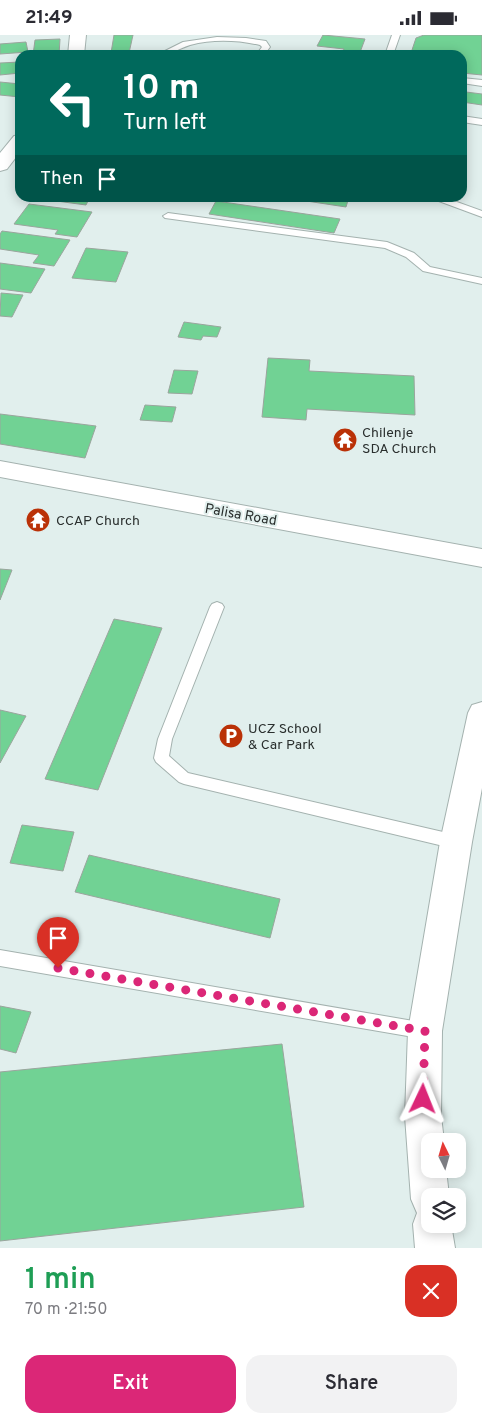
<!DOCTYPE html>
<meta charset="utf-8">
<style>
body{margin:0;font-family:Overpass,sans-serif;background:#f2f2f3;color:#2b2b33;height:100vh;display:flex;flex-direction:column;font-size:19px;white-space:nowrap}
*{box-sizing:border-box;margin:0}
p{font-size:16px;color:#7c7c81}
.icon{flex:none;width:28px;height:28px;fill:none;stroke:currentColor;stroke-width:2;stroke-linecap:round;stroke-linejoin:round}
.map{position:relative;height:1213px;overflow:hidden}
.panel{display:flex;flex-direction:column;background:#fff;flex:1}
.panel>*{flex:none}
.hud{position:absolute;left:15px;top:15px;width:452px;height:152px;border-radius:15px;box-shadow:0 2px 12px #0003;background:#00695c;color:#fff;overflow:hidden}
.needle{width:32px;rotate:355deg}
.controls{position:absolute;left:421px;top:1098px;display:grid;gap:10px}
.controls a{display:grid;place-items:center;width:45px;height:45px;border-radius:10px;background:#fff;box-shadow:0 2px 12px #0003;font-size:25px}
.pin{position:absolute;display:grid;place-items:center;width:42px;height:42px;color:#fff;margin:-51px -21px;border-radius:50% 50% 50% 0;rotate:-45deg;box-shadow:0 0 5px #0007}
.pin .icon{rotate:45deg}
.me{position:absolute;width:55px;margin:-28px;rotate:2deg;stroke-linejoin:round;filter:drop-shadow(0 0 4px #0008)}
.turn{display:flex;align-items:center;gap:18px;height:105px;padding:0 25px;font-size:22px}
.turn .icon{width:65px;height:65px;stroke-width:2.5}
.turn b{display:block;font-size:35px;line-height:42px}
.then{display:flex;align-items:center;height:48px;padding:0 25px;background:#0003;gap:10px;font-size:19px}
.round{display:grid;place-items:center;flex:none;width:52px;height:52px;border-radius:15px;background:#f2f2f3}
.headline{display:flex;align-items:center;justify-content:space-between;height:85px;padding:0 25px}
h1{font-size:30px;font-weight:600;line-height:38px;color:#1e9e55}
.primary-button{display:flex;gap:10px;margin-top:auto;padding:10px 25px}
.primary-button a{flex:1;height:58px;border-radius:15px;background:#db2777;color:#fff;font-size:20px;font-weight:600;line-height:58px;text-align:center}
.primary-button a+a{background:#f2f2f3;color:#2b2b33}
.status{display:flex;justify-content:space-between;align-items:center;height:35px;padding:0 25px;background:#fff;direction:ltr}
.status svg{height:14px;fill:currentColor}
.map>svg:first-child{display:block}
.building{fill:#71d294;stroke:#9aa59d}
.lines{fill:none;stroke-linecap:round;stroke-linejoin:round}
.service-casing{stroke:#a4b2af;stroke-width:2}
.minor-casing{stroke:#a4b2af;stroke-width:2}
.service{fill:#fff;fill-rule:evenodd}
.minor{fill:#fff;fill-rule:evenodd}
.route{stroke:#db2777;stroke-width:9;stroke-dasharray:0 16.2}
.labels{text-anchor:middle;stroke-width:4;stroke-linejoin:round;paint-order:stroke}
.poi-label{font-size:14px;fill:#2a2f2e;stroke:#e1efed;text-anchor:start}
.street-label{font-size:14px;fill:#2a2f2e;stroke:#e1efed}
</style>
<div class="status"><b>21:49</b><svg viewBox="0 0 49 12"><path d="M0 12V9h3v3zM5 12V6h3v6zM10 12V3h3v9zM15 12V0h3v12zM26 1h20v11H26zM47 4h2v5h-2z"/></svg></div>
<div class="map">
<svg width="482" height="1213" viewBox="0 0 482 1213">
<rect width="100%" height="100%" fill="#e1efed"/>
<g class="building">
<path d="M 114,0 L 133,0 L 129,18 L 111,18 Z"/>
<path d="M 323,0 L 365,4 L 359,20 L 342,19 L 344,14 L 317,11 Z"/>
<path d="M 424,0 L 482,0 L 482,40 L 462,38 L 462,20 L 420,20 L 412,15 L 416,3 Z"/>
<path d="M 60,4 L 59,20 L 33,20 L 35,5 Z"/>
<path d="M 26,7 L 28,17 L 0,19 L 0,9 Z"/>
<path d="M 20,27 L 20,38 L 0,40 L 0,28 Z"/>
<path d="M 0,47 L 20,49 L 20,62 L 0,60 Z"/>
<path d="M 466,57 L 482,59 L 482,70 L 462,67 Z"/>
<path d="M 27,162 L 90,162 L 86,170 Z"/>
<path d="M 280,162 L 349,162 L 346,172 Z"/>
<path d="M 216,166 L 340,184 L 334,198 L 209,179 Z"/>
<path d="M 29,169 L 92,177 L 77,202 L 55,199 L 58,195 L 14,189 Z"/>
<path d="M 2,196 L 70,205 L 54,231 L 33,228 L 39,220 L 0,214 L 0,199 Z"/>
<path d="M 86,213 L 128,217 L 116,247 L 72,243 Z"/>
<path d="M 0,228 L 45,234 L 31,258 L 0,254 Z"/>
<path d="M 1,258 L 23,260 L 12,282 L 0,281 Z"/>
<path d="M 184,287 L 221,292 L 217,302 L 203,301 L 201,305 L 178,302 Z"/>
<path d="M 268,323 L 310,325 L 309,336 L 414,341 L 415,380 L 307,374 L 306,385 L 262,382 Z"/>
<path d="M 174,335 L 198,336 L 192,359 L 168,358 Z"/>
<path d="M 145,370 L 176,372 L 172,387 L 140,385 Z"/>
<path d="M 0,379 L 96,391 L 85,423 L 0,409 Z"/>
<path d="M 0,534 L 12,535 L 0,565 Z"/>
<path d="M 114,584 L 162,593 L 98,755 L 45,744 Z"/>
<path d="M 0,675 L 26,681 L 0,728 Z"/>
<path d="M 22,790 L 74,797 L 63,836 L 10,828 Z"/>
<path d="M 89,820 L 280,864 L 270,903 L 75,857 Z"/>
<path d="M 0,971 L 31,977 L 16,1018 L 0,1014 Z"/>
<path d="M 282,1009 L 304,1172 L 0,1206 L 0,1037 Z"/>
</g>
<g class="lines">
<defs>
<g id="service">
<path d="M 392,0 L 400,0 L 393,20 L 385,20 Z"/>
<path d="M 217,2 L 246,3 L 266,6 L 270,12 L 264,20 L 256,20 L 262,12 L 260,10 C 237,5 213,4 190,10 C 178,14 170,20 157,20 L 183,7 Z"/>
<path d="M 462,43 L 482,45 L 482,51 L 462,48 Z"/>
<path d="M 462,81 L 482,84 L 482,90 L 462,87 Z"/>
<path d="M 428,162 L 443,162 L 482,176 L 482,182 Z"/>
<path d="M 168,178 L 387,207 L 414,218 L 430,232 L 482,243 L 482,249 L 423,236 L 406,222 L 385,213 L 165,183 L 163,181 Z"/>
<path d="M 217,567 L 222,569 L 224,572 L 172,704 L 169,721 L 188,738 L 456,800 L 462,802 L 464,807 L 462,812 L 456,814 L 184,749 L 179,747 L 156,727 L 154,723 L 158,704 L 210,572 L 212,569 Z"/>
<path d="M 0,915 L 425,988 L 431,990 L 434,996 L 431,1002 L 425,1004 L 0,931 Z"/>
</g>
<g id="minor">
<path d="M 70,0 L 86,0 L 84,20 L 68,20 Z"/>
<path d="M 20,100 L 20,117 L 7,134 L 0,136 L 0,118 L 14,101 Z"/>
<path d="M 0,426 L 482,514 L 482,532 L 0,442 Z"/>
<path d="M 482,667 L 482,753 L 472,807 L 442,996 L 441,1081 L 444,1106 L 430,1106 L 430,1134 L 446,1134 L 449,1161 L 430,1161 L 430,1189 L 451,1189 L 455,1213 L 415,1213 L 413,1189 L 417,1178 L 411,1164 L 405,1081 L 408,996 L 440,807 L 468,678 L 472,670 Z"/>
</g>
</defs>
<use href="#service" class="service-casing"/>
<use href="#minor" class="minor-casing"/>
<use href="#service" class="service"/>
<use href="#minor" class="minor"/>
</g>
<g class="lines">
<path class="route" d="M 58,933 L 425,996 L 423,1064"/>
</g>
<defs>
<symbol id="temple-disc" viewBox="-11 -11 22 22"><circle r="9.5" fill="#ba3107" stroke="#e1efed"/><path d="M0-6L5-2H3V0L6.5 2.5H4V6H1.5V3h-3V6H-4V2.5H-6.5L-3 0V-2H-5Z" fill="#fff"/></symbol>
<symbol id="parking-disc" viewBox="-11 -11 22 22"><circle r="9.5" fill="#ba3107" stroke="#e1efed"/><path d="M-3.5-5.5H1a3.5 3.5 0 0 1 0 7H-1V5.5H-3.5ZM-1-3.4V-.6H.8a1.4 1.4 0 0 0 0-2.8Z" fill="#fff"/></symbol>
</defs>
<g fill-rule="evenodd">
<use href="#temple-disc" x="331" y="391" width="28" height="28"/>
<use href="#temple-disc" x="24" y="471" width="28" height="28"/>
<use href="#parking-disc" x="217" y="687" width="28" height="28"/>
</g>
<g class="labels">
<g class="poi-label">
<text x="362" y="402">Chilenje<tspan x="362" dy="16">SDA Church</tspan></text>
<text x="56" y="490">CCAP Church</text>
<text x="248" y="698">UCZ School<tspan x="248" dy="16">&amp; Car Park</tspan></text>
</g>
<g class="street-label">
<text transform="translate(241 479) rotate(10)" y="5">Palisa Road</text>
</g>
</g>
</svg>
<div class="controls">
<a><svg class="needle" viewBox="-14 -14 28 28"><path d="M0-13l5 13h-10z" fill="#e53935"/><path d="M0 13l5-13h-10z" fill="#7c7c81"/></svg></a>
<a><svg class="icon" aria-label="layers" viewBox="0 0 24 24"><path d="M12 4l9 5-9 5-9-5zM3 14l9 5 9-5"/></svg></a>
</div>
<div class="pin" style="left:58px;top:933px;background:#d93025"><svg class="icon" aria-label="arrive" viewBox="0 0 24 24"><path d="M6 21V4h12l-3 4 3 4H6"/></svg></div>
<svg class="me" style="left:423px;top:1064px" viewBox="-20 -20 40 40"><path d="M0-17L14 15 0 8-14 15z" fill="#db2777" stroke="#fff" stroke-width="4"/></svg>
<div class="hud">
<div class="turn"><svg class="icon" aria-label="left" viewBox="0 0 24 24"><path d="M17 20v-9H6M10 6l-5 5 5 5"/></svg><div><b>10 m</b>Turn left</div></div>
<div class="then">Then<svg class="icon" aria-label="arrive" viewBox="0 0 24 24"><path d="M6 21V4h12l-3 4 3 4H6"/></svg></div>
</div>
</div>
<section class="panel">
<div class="headline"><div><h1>1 min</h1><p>70 m · 21:50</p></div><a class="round" style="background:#d93025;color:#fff"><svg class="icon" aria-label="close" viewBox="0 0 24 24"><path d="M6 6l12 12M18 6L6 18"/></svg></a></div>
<div class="primary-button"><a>Exit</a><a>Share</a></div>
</section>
